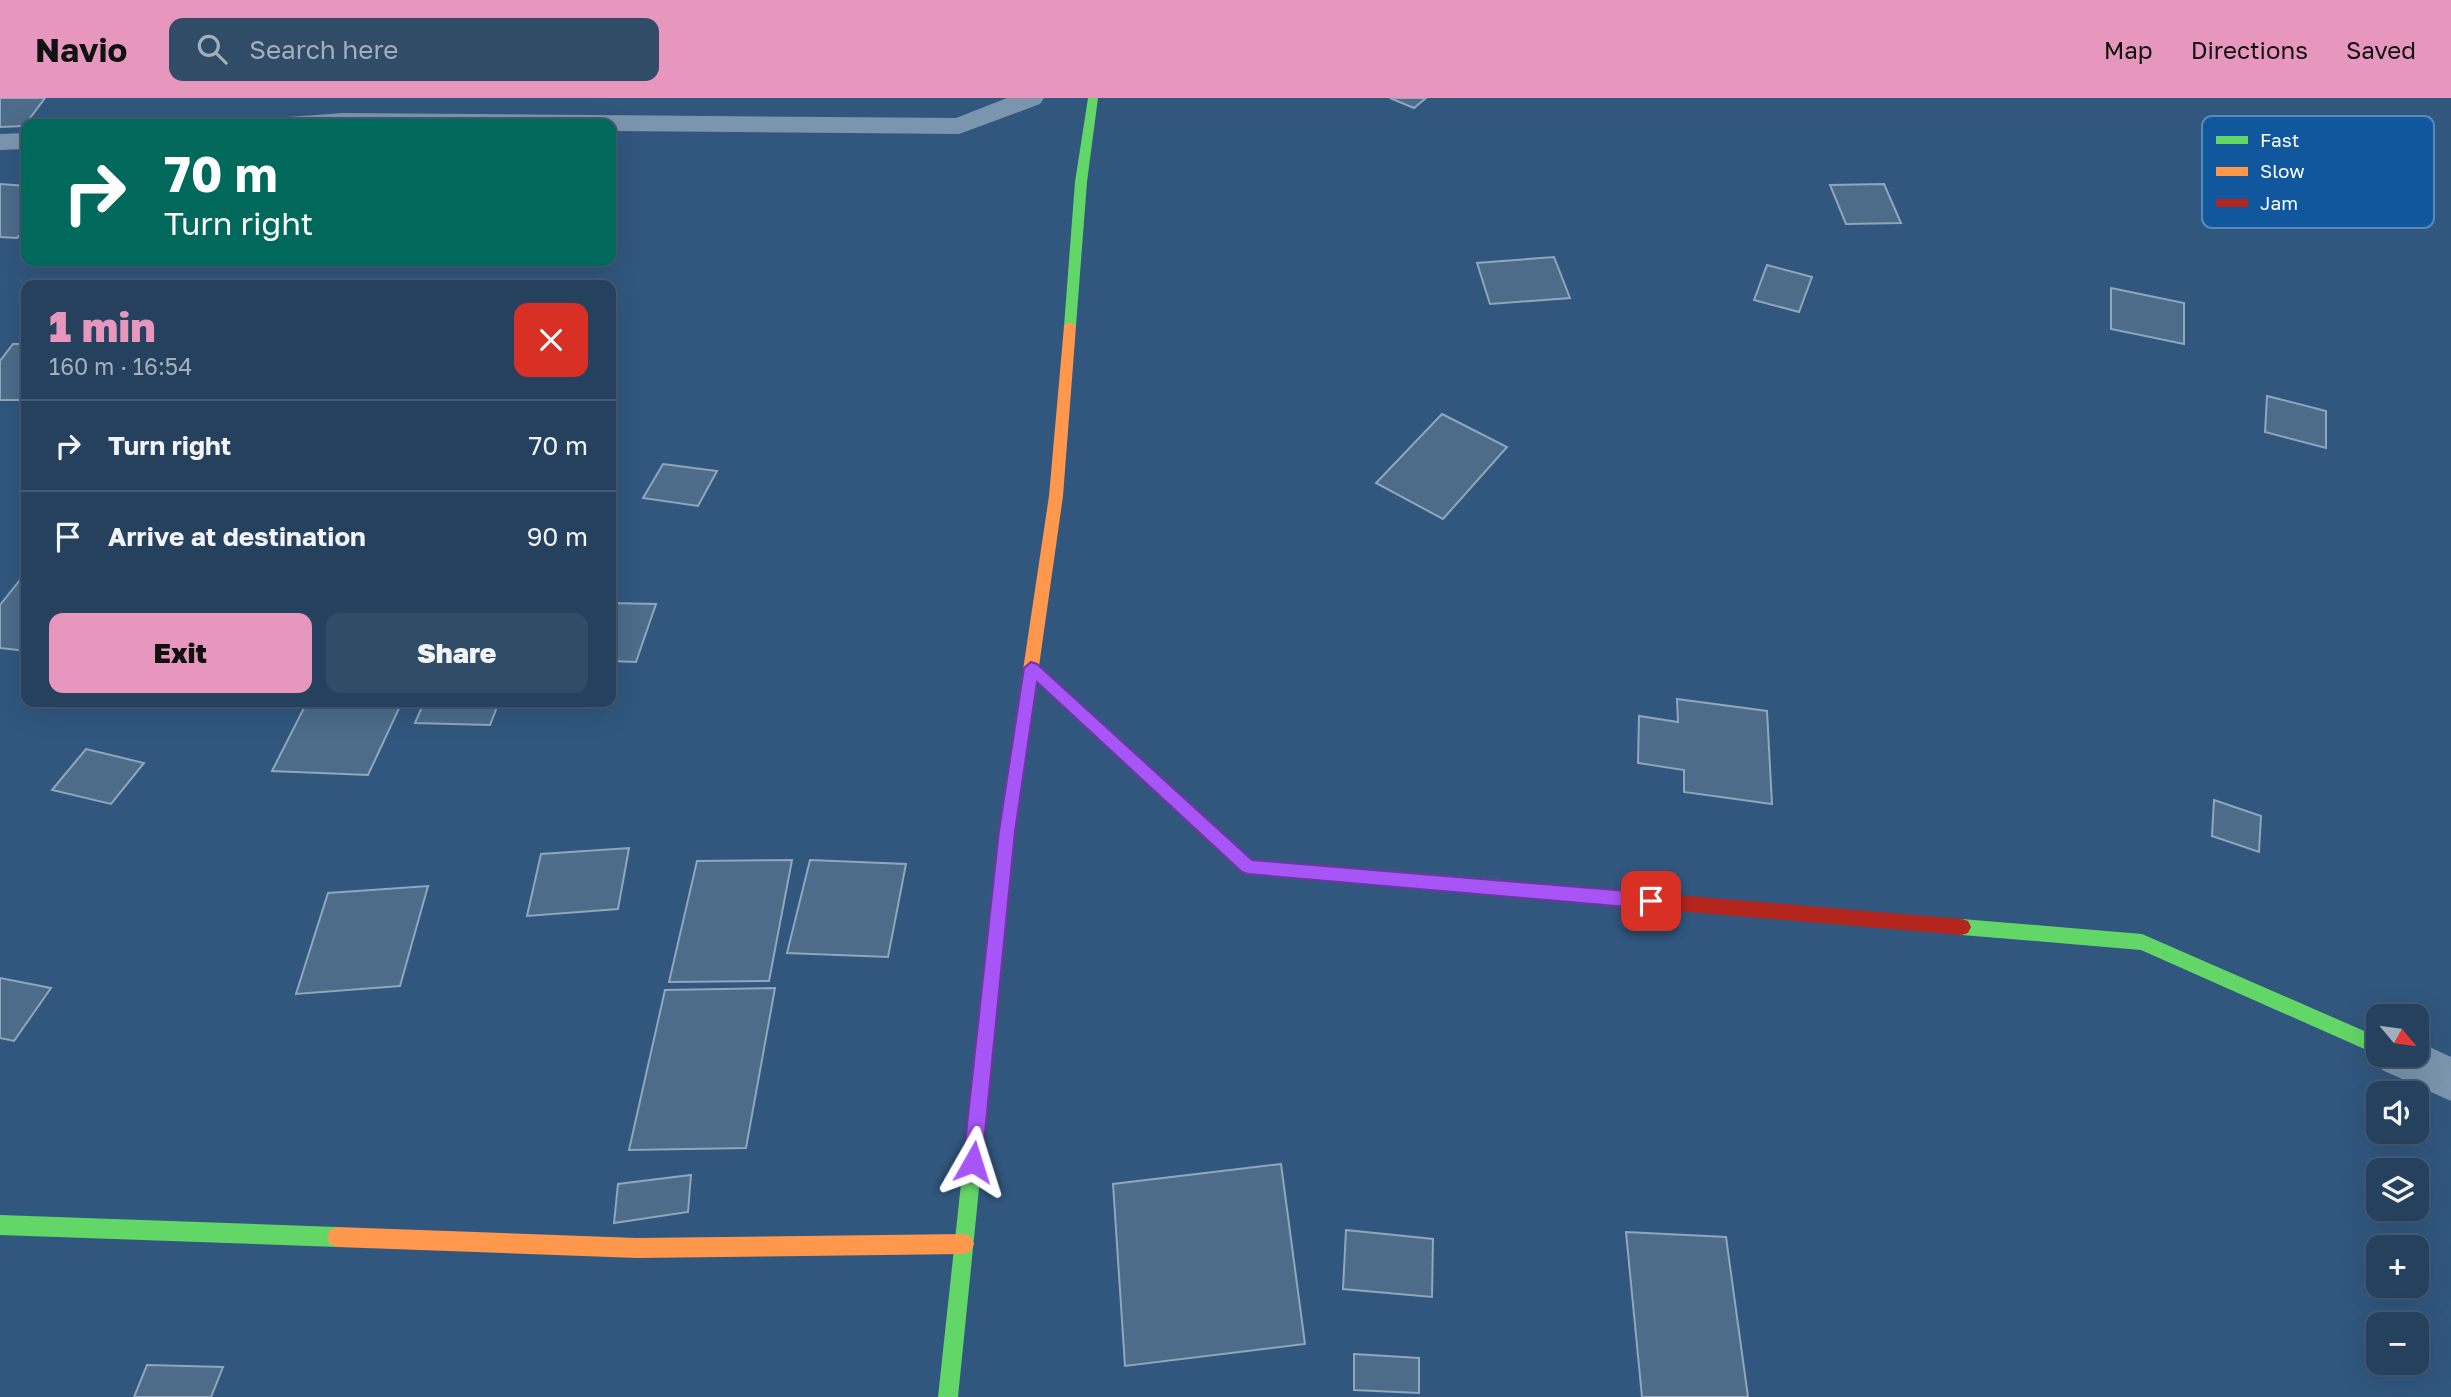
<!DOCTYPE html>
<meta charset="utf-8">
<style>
body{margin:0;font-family:"Golos Text",sans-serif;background:#314c67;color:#f1f3f6;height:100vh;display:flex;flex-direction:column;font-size:26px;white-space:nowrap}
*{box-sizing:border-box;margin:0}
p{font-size:23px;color:#a3afbc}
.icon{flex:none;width:38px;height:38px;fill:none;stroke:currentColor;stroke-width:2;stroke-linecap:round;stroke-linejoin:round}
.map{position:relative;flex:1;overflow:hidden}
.side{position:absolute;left:21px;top:182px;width:595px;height:427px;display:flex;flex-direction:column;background:#25415e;border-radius:14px;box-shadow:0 7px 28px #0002,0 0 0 2px #425a73}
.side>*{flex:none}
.guide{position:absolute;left:21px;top:21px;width:595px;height:147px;border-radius:14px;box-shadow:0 7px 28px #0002,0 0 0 2px #425a73;background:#00695c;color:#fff;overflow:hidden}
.needle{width:46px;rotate:119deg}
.buttons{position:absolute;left:2366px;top:906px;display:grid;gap:14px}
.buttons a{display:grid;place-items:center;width:63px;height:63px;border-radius:14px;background:#25415e;box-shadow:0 7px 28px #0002,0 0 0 2px #425a73;font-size:35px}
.pin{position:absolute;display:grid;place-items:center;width:60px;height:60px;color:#fff;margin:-30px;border-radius:14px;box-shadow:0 4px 10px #0006}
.me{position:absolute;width:77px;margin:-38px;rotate:6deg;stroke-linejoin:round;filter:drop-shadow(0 0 5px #0008)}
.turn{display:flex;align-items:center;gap:24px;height:147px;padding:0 28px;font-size:32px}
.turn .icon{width:91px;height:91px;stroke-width:2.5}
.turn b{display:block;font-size:49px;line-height:60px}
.round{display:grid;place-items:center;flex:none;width:74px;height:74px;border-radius:14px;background:#314c67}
.overview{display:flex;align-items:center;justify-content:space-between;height:119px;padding:0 28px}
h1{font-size:42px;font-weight:800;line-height:52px;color:#e797bd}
.action{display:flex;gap:14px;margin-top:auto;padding:14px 28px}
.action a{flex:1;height:80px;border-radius:14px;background:#e797bd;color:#111;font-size:28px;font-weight:800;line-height:80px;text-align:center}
.action a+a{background:#314c67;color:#f1f3f6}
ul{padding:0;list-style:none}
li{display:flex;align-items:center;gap:21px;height:91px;padding:0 28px;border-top:2px solid #425a73}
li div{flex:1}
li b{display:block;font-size:26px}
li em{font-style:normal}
header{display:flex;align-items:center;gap:42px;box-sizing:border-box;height:98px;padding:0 35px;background:#e797bd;color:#111}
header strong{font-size:33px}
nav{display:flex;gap:38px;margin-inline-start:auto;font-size:24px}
.search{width:490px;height:63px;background:#314c67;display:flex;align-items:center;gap:18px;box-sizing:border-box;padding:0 24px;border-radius:14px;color:#a3afbc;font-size:26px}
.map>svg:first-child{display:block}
.building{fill:#4c6c8a;stroke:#90a6bc;stroke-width:2}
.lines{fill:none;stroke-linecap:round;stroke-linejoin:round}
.street{fill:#7c95ae;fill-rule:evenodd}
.fast{fill:#63d668;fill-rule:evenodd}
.slow{fill:#ff974d;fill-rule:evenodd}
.jam{fill:#b3261e;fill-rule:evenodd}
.route{fill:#a855f7;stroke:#6d37a1;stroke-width:2}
.key{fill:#11579e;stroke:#5889bb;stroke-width:2}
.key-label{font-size:19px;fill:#fff}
</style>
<header>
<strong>Navio</strong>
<div class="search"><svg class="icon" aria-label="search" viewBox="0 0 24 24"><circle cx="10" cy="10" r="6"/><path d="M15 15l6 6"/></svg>Search here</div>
<nav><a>Map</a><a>Directions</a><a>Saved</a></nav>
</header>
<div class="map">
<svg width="2451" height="1299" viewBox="0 0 2451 1299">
<rect width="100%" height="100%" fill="#31577e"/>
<g class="building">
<path d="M 0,0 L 45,0 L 24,28 L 0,29 Z"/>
<path d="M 1390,0 L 1426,0 L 1414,10 Z"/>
<path d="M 0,86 L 26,88 L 26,130 L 17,140 L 0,139 Z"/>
<path d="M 1884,86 L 1901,125 L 1846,126 L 1830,87 Z"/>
<path d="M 1554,159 L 1570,200 L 1490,206 L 1477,165 Z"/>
<path d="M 1767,167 L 1812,179 L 1799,214 L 1754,202 Z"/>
<path d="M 65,181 L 111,183 L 107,187 L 59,187 Z"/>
<path d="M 2111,190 L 2184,205 L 2184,246 L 2111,231 Z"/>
<path d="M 13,246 L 26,246 L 26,302 L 0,302 L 0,263 Z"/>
<path d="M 2267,298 L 2326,313 L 2326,350 L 2265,334 Z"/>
<path d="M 1442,316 L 1507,349 L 1443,421 L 1376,385 Z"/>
<path d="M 663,366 L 717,373 L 698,408 L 643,400 Z"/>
<path d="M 24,477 L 26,477 L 26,553 L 0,550 L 0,507 Z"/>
<path d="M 611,505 L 656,506 L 636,564 L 611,563 Z"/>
<path d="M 1677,601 L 1767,613 L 1772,706 L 1684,694 L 1684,672 L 1638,665 L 1639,618 L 1678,624 Z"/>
<path d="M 307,604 L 402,604 L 368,677 L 272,673 Z"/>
<path d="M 424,604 L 499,604 L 490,627 L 415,625 Z"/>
<path d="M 86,651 L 144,665 L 111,706 L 52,692 Z"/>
<path d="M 2214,702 L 2261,718 L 2259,754 L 2212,738 Z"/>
<path d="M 629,750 L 618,811 L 527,818 L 541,756 Z"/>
<path d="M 792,762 L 769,883 L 669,884 L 697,763 Z"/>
<path d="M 810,762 L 906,766 L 888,859 L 787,855 Z"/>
<path d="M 428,788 L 400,888 L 296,896 L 328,795 Z"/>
<path d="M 0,880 L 51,890 L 14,943 L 0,940 Z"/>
<path d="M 775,890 L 746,1050 L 629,1052 L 665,892 Z"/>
<path d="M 1281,1066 L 1305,1246 L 1125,1268 L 1113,1086 Z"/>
<path d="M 691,1077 L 688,1114 L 614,1125 L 618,1086 Z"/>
<path d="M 1346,1132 L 1433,1141 L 1432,1199 L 1343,1191 Z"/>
<path d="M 1626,1134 L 1726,1139 L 1748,1299 L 1642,1299 Z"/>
<path d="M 1354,1256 L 1419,1260 L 1419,1295 L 1354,1292 Z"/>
<path d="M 147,1267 L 223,1269 L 211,1299 L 134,1299 Z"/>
</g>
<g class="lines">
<g class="street">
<path d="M 1007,0 L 1044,0 L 1040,6 L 959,36 L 611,33 L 611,26 L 270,26 L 274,20 L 343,15 L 956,20 Z"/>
<path d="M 26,35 L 26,51 L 0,52 L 0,36 Z"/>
<path d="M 2417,943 L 2451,959 L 2451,1003 L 2382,972 L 2376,957 L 2378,952 L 2378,957 L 2417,957 Z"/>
</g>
<g class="fast">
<path d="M 1088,0 L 1098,0 L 1087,84 L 1076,228 L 1070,232 L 1064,228 L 1075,84 Z"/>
<path d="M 1031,564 L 1036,566 L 1252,762 L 1500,782 L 1506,785 L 1508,790 L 1506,795 L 1500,798 L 1242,774 L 1026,574 L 1023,570 L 1026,566 Z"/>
<path d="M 1022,626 L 1028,627 L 1030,632 L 1015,733 L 958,1299 L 938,1299 L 999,733 L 1014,632 L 1016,627 Z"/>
<path d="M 1962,821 L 2142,836 L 2378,939 L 2378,957 L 2141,852 L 1962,837 L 1956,835 L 1953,829 L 1956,823 Z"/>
<path d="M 0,1117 L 337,1129 L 344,1132 L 347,1139 L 344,1146 L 337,1149 L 0,1137 Z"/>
</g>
<g class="slow">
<path d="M 1070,224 L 1076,228 L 1063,398 L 1030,632 L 1028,637 L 1016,637 L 1014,632 L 1049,398 L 1064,228 Z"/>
<path d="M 337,1129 L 637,1140 L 964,1136 L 971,1139 L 974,1146 L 971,1153 L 964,1156 L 637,1160 L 337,1149 L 330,1146 L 327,1139 L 330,1132 Z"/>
</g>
<path class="jam" d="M 1500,782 L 1962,821 L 1968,823 L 1971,829 L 1968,835 L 1962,837 L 1500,798 L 1494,795 L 1492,790 L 1494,785 Z"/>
</g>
<path class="route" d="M 1031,564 L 1037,566 L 1252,762 L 1651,795 L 1657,798 L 1659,803 L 1657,809 L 1651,811 L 1248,776 L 1242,774 L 1037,584 L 1015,733 L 982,1064 L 980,1070 L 973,1073 L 966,1070 L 963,1064 L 999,733 L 1024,570 Z"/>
<rect x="2202" y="18" width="232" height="112" rx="10" class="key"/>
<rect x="2216" y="38" width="32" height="8" fill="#63d668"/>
<rect x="2216" y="69" width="32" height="9" fill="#ff974d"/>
<rect x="2216" y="101" width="32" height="8" fill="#b3261e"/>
<g class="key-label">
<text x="2260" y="49">Fast</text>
<text x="2260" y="80">Slow</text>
<text x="2260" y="112">Jam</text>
</g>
</svg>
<div class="buttons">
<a><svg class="needle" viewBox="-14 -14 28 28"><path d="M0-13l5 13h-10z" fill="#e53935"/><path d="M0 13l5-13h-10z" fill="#a3afbc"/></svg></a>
<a><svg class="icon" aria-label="sound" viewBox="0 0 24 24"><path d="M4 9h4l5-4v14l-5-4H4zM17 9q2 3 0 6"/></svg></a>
<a><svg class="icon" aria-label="layers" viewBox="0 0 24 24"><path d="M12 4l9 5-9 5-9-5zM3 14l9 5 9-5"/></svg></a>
<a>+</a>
<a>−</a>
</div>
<div class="pin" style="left:1651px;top:803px;background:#d93025"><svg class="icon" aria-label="arrive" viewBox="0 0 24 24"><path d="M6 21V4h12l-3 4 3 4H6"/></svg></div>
<svg class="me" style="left:973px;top:1064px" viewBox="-20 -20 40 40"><path d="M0-17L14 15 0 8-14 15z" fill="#a855f7" stroke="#fff" stroke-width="4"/></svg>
<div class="guide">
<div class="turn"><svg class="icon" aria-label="right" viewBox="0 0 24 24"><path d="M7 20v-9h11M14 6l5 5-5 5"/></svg><div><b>70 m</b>Turn right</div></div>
</div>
<section class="side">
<div class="overview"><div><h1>1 min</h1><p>160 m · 16:54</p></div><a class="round" style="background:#d93025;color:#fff"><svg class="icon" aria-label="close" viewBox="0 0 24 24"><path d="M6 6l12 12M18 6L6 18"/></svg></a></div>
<ul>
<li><svg class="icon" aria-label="right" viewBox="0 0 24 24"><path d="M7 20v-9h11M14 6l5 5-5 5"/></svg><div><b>Turn right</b></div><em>70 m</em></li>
<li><svg class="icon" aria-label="arrive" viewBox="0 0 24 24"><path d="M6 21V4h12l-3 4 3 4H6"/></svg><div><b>Arrive at destination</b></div><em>90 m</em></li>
</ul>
<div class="action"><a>Exit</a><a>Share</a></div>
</section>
</div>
